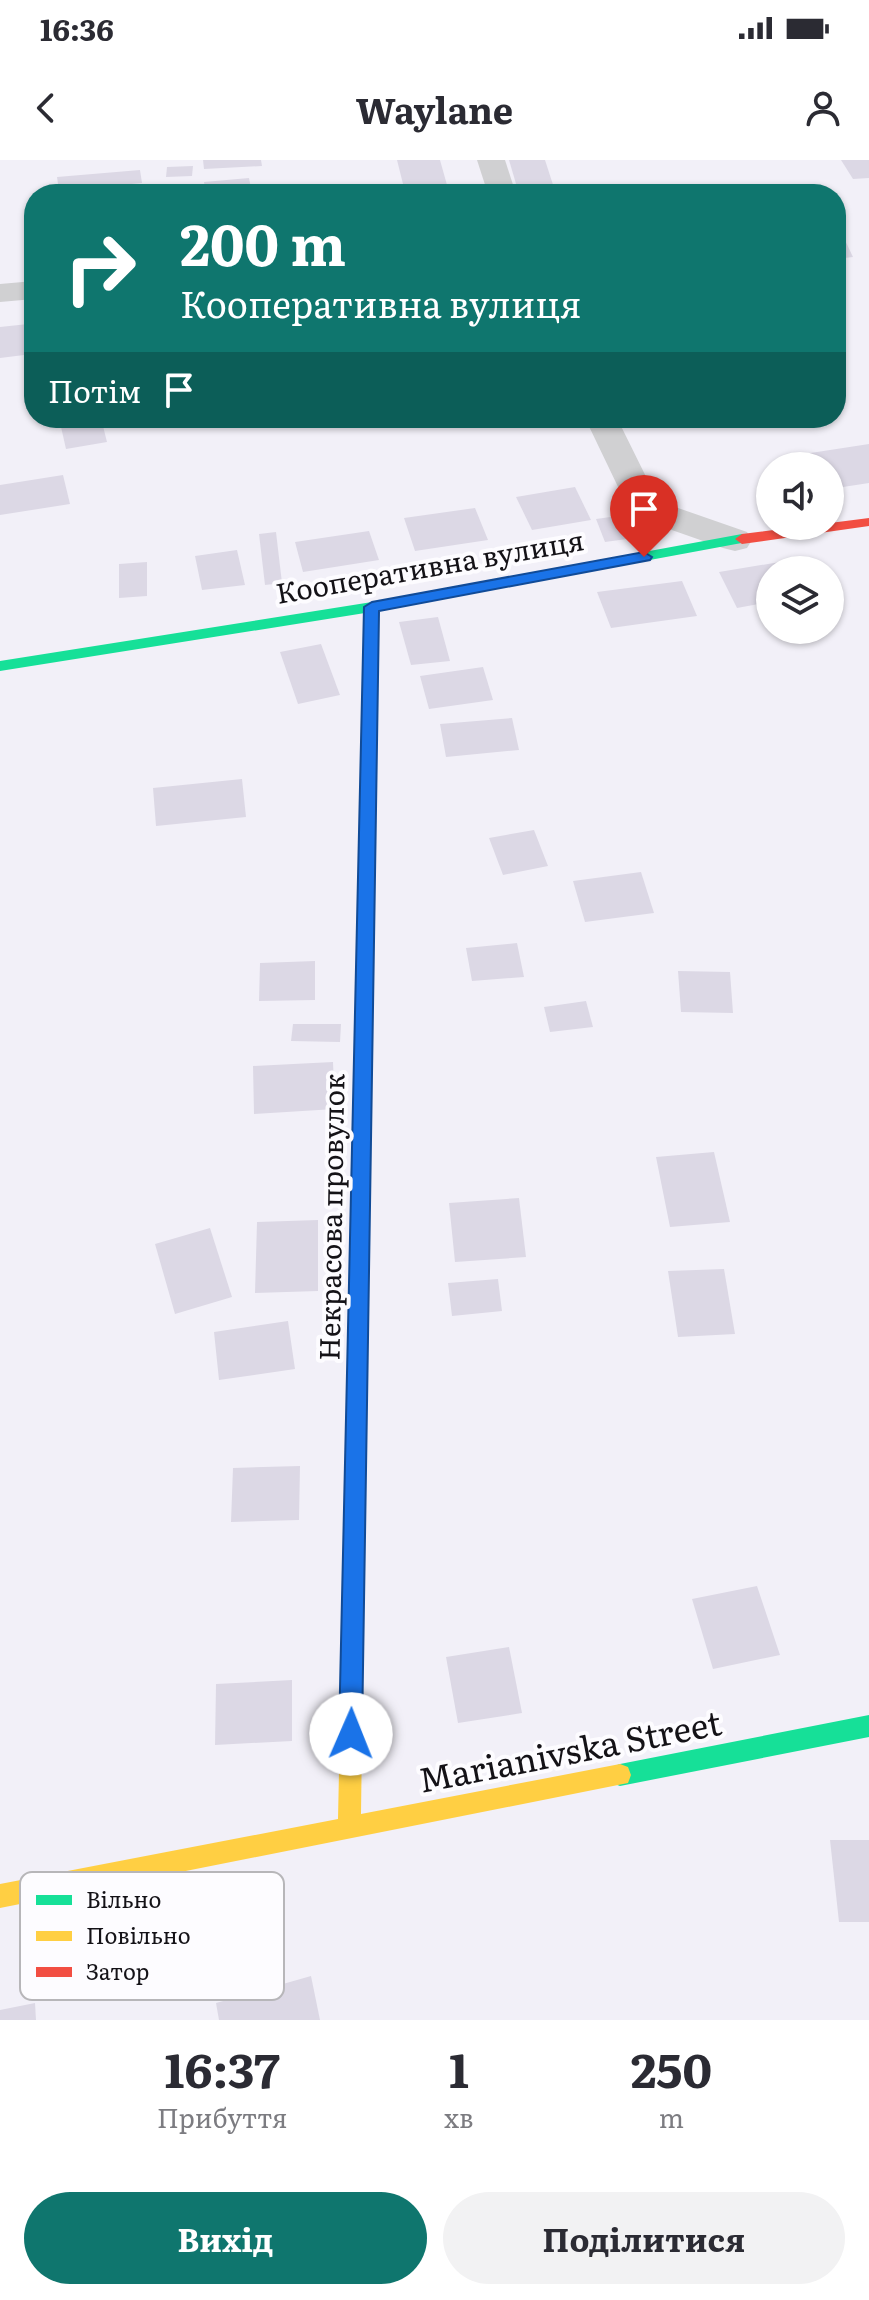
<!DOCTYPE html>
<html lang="uk">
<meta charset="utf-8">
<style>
body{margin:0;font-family:Literata,serif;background:#f2f2f3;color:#2b2b33;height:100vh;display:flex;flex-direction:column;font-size:30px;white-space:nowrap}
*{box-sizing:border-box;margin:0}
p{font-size:26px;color:#7c7c81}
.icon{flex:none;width:44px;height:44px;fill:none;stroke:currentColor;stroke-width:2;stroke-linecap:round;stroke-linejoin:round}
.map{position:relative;height:1860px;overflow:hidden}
.side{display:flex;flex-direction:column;background:#fff;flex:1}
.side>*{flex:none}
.banner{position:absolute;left:24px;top:24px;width:822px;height:244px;border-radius:32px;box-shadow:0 2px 6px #0004;background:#0f766e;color:#fff;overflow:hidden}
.buttons{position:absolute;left:756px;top:292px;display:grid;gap:16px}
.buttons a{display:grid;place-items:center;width:88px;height:88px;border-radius:50%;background:#fff;box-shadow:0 2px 6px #0004;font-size:40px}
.pin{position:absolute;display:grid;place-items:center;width:68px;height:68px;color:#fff;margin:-82px -34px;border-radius:50% 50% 50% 0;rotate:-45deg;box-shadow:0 0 8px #0007}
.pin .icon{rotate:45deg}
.me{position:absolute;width:88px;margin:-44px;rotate:1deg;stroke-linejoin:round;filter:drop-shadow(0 0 6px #0008)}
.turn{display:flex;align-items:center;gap:28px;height:168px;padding:0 24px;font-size:36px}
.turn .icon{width:104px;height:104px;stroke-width:2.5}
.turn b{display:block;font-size:56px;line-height:68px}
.then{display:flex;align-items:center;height:76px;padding:0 24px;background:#0003;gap:16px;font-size:30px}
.eta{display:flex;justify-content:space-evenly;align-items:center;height:136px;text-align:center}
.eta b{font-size:48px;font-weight:700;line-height:56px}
.primary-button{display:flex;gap:16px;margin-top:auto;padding:16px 24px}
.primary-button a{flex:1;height:92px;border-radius:48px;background:#0f766e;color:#fff;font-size:32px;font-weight:700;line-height:92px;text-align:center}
.primary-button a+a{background:#f2f2f3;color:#2b2b33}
.status{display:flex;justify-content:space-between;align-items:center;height:56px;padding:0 40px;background:#fff;direction:ltr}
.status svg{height:22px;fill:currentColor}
header{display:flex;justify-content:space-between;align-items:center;height:104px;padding:0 24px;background:#fff;font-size:36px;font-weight:700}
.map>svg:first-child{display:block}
.building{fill:#dcd8e5}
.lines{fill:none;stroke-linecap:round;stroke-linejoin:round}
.street{fill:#d0d0d2;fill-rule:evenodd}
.fast{fill:#16e098;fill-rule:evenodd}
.slow{fill:#ffcf43;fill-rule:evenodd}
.jam{fill:#f24e42;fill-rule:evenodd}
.route{fill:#1a73e8;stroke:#114b97;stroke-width:2}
.labels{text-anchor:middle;stroke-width:8;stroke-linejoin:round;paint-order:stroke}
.street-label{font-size:28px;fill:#141217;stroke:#fdfcff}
.near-street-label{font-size:34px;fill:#141217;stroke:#fdfcff}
.key{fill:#fdfcff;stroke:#b7b6b9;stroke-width:2}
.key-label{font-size:22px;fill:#141217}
</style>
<div class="status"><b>16:36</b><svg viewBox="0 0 49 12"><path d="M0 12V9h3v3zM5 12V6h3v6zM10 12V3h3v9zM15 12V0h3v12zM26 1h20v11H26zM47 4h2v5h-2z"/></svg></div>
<header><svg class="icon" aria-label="back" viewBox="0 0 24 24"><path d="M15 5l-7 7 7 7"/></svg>Waylane<svg class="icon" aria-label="person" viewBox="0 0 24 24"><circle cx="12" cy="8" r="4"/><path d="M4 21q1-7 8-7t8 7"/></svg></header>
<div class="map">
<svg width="869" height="1860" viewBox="0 0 869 1860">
<rect width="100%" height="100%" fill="#f2f0f8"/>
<g class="building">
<path d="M 203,0 L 261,0 L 262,6 L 204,9 Z"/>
<path d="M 397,0 L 440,0 L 447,25 L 404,28 Z"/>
<path d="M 509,0 L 545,0 L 556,34 L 519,34 Z"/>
<path d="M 841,0 L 869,0 L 869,18 L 853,19 Z"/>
<path d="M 193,6 L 192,16 L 166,17 L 167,7 Z"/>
<path d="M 140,10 L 142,23 L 59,31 L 57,17 Z"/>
<path d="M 249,18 L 252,33 L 206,34 L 204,22 Z"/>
<path d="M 836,76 L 843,76 L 853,97 L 836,99 Z"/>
<path d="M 28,164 L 32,194 L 0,198 L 0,167 Z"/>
<path d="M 59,258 L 101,258 L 107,282 L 66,289 Z"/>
<path d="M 869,284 L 869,323 L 830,329 L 830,306 L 810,306 L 804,294 Z"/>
<path d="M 63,315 L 70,344 L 0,355 L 0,325 Z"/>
<path d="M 575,327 L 591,360 L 532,370 L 516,337 Z"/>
<path d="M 475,348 L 488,380 L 415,391 L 404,358 Z"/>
<path d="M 639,353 L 649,376 L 605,382 L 596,359 Z"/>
<path d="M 369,371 L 379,400 L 303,412 L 295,382 Z"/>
<path d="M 276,372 L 282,423 L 265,425 L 259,374 Z"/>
<path d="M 237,390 L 245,425 L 202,430 L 195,396 Z"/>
<path d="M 786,401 L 791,410 L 770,410 L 770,442 L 737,448 L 719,412 Z"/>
<path d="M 147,402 L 147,436 L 119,438 L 119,404 Z"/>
<path d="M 682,421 L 697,456 L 611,468 L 597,432 Z"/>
<path d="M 438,457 L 450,501 L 411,505 L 399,462 Z"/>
<path d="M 321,484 L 340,535 L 298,544 L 280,492 Z"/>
<path d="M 483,507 L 493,540 L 429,549 L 420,516 Z"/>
<path d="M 512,558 L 519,590 L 446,597 L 440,564 Z"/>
<path d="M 242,619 L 246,657 L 156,666 L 153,628 Z"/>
<path d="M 534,670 L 548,706 L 503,715 L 489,678 Z"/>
<path d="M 641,712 L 654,753 L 585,762 L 573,721 Z"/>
<path d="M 517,783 L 524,817 L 472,821 L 466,788 Z"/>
<path d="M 315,801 L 315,840 L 259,841 L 260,803 Z"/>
<path d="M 678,811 L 730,812 L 733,853 L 681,852 Z"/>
<path d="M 586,841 L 593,867 L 550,872 L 544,847 Z"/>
<path d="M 293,864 L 341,864 L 340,882 L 291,881 Z"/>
<path d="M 333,902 L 335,949 L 254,954 L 253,906 Z"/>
<path d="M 714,992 L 730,1062 L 670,1067 L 656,997 Z"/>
<path d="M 519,1038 L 526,1097 L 455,1102 L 449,1043 Z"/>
<path d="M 318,1060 L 318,1131 L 255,1133 L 257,1062 Z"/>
<path d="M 210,1068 L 232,1137 L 175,1154 L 155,1084 Z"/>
<path d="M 724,1109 L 735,1174 L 678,1177 L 668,1111 Z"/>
<path d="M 498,1119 L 502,1151 L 452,1156 L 448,1123 Z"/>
<path d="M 288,1161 L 295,1209 L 219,1220 L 214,1172 Z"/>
<path d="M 300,1306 L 299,1360 L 231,1362 L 233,1308 Z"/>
<path d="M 757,1426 L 780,1495 L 713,1509 L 692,1439 Z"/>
<path d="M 509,1487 L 522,1553 L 458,1563 L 446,1497 Z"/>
<path d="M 292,1520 L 292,1581 L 215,1585 L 216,1524 Z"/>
<path d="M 830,1680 L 869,1680 L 869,1762 L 839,1762 Z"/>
<path d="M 311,1816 L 320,1860 L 219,1860 L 216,1843 Z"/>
<path d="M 35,1843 L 36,1860 L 0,1860 L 0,1850 Z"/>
</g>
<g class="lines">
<g class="street">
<path d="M 477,0 L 505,0 L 516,34 L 488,34 Z"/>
<path d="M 34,121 L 34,139 L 0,142 L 0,124 Z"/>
<path d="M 585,258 L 617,258 L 658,341 L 747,372 L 752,380 L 747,388 L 735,391 L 723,388 L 632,356 Z"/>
</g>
<g class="fast">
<path d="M 742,374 L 747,376 L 747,382 L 379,450 L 366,1286 L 363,1293 L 356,1295 L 349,1293 L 346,1286 L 365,453 L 0,511 L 0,501 L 372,442 Z"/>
<path d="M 869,1555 L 869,1577 L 620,1626 L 612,1623 L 609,1615 L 612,1607 L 620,1604 Z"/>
</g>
<path class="slow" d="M 356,1277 L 363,1279 L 366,1286 L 361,1654 L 620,1604 L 628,1607 L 631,1615 L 628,1623 L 0,1748 L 0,1724 L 338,1659 L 346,1286 L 349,1279 Z"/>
<path class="jam" d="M 869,358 L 869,366 L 742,384 L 735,379 L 742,374 L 805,366 L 830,366 L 830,363 Z"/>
</g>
<path class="route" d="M 644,392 L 652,397 L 650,400 L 379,451 L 362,1574 L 359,1582 L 351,1585 L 343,1582 L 339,1574 L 364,447 L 372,442 Z"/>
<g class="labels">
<g class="street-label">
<text transform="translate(430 407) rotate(-10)" y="10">Кооперативна вулиця</text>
<text transform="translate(332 1057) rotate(-89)" y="10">Некрасова провулок</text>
</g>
<g class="near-street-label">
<text transform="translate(570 1592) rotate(-11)" y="12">Marianivska Street</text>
</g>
</g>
<rect x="20" y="1712" width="264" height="128" rx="12" class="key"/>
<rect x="36" y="1735" width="36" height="10" fill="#16e098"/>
<rect x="36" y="1771" width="36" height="10" fill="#ffcf43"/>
<rect x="36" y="1807" width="36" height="10" fill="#f24e42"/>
<g class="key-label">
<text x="86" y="1748">Вільно</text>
<text x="86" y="1784">Повільно</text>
<text x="86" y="1820">Затор</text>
</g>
</svg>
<div class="buttons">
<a><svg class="icon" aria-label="sound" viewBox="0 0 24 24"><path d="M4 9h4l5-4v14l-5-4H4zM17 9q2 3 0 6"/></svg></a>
<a><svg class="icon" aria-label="layers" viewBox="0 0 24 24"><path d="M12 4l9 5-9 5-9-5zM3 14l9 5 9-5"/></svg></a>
</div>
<div class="pin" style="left:644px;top:397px;background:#d93025"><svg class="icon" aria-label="arrive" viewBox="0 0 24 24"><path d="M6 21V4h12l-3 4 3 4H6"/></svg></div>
<svg class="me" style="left:351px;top:1574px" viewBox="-20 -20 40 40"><circle r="19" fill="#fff"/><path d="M0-13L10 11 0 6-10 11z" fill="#1a73e8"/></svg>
<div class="banner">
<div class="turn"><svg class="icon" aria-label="right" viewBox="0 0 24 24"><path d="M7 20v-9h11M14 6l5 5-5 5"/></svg><div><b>200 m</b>Кооперативна вулиця</div></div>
<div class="then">Потім<svg class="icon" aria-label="arrive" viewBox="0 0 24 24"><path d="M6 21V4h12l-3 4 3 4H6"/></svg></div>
</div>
</div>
<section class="side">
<div class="eta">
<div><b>16:37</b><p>Прибуття</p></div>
<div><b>1</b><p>хв</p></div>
<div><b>250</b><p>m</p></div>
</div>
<div class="primary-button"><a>Вихід</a><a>Поділитися</a></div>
</section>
